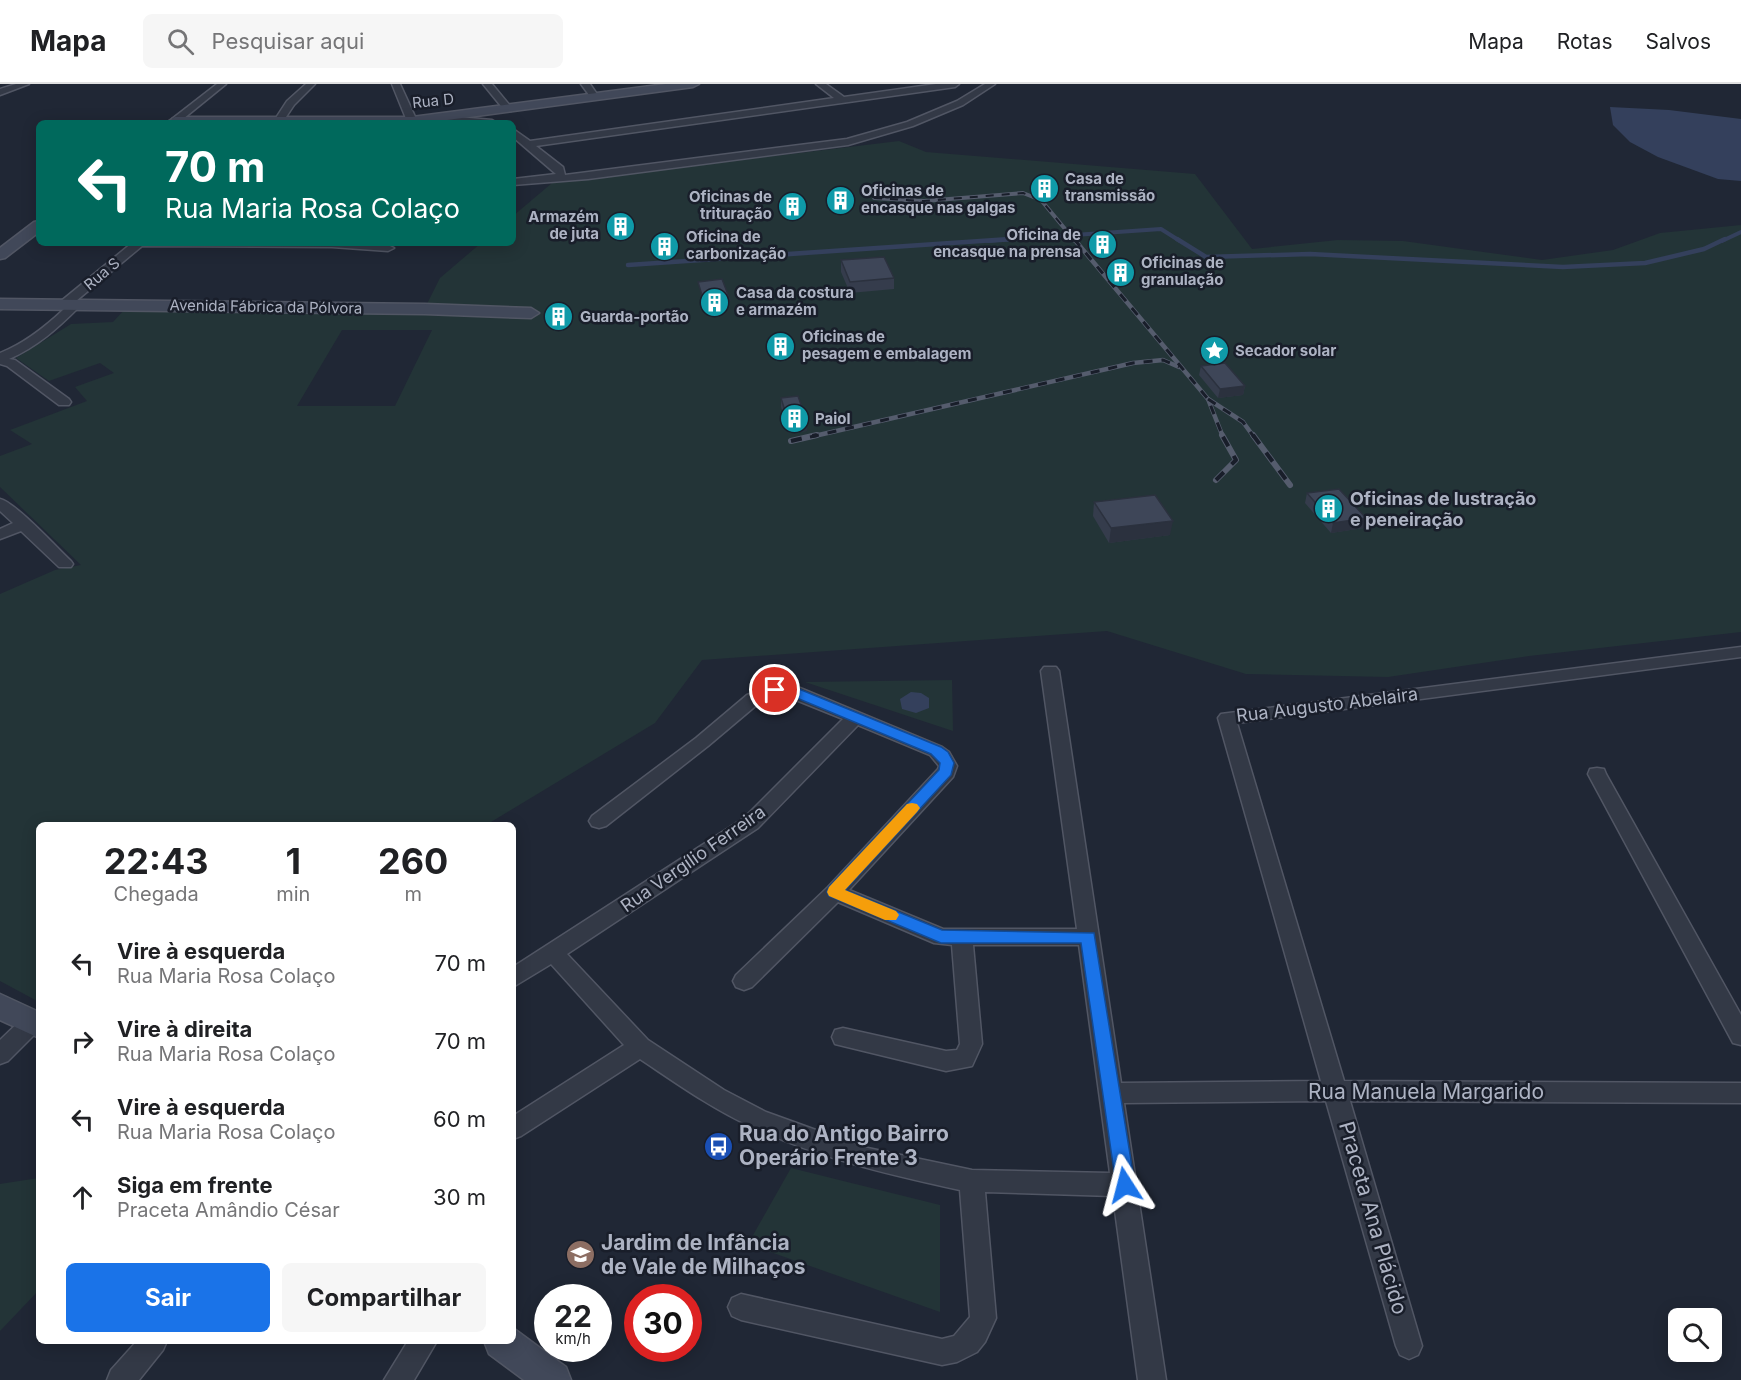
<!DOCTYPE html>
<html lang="pt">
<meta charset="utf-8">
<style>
body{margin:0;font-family:Inter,sans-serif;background:#f6f6f6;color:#202124;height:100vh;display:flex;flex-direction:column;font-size:22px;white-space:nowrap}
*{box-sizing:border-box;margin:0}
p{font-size:20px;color:#757577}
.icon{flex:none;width:33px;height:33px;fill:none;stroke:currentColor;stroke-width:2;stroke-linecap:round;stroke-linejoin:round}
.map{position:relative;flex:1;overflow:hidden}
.sheet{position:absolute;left:36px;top:738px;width:480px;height:522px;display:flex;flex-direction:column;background:#fff;border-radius:9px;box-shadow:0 3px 15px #0003}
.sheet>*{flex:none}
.banner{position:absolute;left:36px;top:36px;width:480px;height:126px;border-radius:9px;box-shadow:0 3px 15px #0003;background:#00695c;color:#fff;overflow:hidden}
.controls{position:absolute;left:1668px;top:1224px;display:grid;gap:12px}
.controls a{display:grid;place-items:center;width:54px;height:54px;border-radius:9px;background:#fff;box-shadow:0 3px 15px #0003;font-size:30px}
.speed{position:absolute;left:534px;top:1200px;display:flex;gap:12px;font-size:30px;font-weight:700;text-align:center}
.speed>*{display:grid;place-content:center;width:78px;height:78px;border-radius:50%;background:#fff;box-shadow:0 3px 15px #0003;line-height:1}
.speed small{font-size:15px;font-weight:400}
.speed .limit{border:9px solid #d22;background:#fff;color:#111}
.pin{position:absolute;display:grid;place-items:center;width:51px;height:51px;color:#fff;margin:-26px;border:3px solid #fff;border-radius:50%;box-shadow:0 2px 6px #0007}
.me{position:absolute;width:66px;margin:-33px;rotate:351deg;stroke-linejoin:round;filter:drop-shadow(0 0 4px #0008)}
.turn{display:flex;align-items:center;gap:21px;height:126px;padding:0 30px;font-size:27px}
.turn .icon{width:78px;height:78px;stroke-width:2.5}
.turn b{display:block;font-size:42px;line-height:51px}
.eta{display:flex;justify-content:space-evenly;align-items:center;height:102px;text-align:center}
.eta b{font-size:36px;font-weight:700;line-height:42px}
.action{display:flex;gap:12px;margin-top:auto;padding:12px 30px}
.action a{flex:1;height:69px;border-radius:9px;background:#1a73e8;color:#fff;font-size:24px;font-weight:700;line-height:69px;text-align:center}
.action a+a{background:#f6f6f6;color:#202124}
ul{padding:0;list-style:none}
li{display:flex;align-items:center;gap:18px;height:78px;padding:0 30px}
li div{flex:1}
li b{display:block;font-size:22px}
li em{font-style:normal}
header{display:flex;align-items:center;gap:36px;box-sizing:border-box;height:84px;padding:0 30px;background:#fff;border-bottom:2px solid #e0e0e0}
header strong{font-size:28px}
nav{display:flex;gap:33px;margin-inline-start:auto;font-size:21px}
.search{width:420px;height:54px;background:#f6f6f6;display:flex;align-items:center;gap:15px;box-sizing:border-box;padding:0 21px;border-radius:9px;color:#757577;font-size:22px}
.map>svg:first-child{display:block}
.green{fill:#233437;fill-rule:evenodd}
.water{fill:#34405c}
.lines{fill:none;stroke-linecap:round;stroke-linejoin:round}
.stream-far1{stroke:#34405c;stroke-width:4}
.stream{stroke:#34405c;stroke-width:4.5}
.street-casing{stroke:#515664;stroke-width:3}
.secondary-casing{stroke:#515664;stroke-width:3}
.street{fill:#333946;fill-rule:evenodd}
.secondary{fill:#414859;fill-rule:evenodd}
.rail-far2-casing{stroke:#555c6d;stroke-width:4}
.rail-far1-casing{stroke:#555c6d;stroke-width:4.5}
.rail-casing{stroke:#555c6d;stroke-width:6}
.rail-far2{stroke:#191e2a;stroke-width:2;stroke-dasharray:8;stroke-linecap:butt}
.rail-far1{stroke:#191e2a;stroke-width:3;stroke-dasharray:9;stroke-linecap:butt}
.rail{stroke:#191e2a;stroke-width:4;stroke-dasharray:11;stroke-linecap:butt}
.wall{fill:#353c4c}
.shaded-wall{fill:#2b313e}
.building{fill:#3e4658;stroke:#2b313e;stroke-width:1.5}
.route{fill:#1a73e8;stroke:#114b97;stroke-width:1.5}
.slow{fill:#f59e0b}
.labels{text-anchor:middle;stroke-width:5;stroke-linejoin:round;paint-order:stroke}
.far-street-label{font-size:15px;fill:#adb3c3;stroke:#191e2a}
.far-poi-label{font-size:15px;font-weight:bold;fill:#adb3c3;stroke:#191e2a;text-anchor:start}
.poi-label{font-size:18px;font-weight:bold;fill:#adb3c3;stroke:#191e2a;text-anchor:start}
.street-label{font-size:18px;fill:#adb3c3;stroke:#191e2a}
.near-street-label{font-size:21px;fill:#adb3c3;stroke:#191e2a}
.near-poi-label{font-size:21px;font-weight:bold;fill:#adb3c3;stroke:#191e2a;text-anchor:start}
</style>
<header>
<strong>Mapa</strong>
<div class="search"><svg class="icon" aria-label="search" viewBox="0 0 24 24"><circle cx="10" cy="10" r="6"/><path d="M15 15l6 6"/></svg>Pesquisar aqui</div>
<nav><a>Mapa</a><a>Rotas</a><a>Salvos</a></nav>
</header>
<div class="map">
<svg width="1741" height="1296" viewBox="0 0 1741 1296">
<rect width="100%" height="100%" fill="#202735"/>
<g class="green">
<path d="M 899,57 L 926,68 L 1195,90 L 1252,165 L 1338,156 L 1403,157 L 1542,176 L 1613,166 L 1660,149 L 1741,141 L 1741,548 L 1529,572 L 1388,593 L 1246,590 L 1107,547 L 702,576 L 655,639 L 486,741 L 39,741 L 39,918 L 0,897 L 0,510 L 55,486 L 81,481 L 0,403 L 0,372 L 32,360 L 10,346 L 87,317 L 75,303 L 114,289 L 100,279 L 49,297 L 16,274 L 71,240 L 113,238 L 125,225 L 422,230 L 440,194 L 481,159 L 513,159 L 513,132 L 552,99 ZM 342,246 L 432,246 L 395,322 L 297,322 Z"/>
<path d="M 952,596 L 953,647 L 805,598 Z"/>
<path d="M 791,1084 L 940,1121 L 940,1228 L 748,1160 Z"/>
<path d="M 39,1094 L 39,1206 L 0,1247 L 0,1100 Z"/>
</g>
<g class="water">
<path d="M 1610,23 L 1669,26 L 1741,35 L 1741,97 L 1718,95 L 1658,73 L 1630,58 L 1613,41 Z"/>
<path d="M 911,608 L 921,609 L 929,614 L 929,624 L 916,629 L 902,625 L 900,615 Z"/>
</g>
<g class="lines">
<g class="stream-far1">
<path d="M 988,157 L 1161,145 L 1180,157"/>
<path d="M 1722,157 L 1741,148"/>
</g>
<g class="stream">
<path d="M 1177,155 L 1206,173 L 1310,170 L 1563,183 L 1645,179 L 1704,165 L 1725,155"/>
<path d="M 628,181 L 1010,155"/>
</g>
<defs>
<g id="street">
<path d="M 16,0 L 29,0 L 0,11 L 0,5 Z"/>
<path d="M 217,0 L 226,0 L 178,39 L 172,39 L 172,35 Z"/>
<path d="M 306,0 L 315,0 L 294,21 L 282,39 L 276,39 L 274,37 L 287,17 Z"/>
<path d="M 392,0 L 400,0 L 417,37 L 415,39 L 407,37 Z"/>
<path d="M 483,0 L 492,0 L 511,23 L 511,27 L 505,27 Z"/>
<path d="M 581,0 L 590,0 L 599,13 L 598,15 L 592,15 Z"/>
<path d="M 816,0 L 826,0 L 844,13 L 936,0 L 959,0 L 955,3 L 536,62 L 563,83 L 565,91 L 847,55 L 907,38 L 957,17 L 985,0 L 995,0 L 963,21 L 913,42 L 848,61 L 588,95 L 513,101 L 513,95 L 556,90 L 513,53 L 513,45 L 530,57 L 834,14 Z"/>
<path d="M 435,31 L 492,36 L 497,39 L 432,36 L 430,34 Z"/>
<path d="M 132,159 L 364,159 L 388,161 L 394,164 L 388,167 L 332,163 L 142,162 L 76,217 L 81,220 L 79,223 C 58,244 37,263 9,275 L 15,276 L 69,315 L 71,318 L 69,321 L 59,321 L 7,282 L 0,280 L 0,269 C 25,259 45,243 64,225 L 58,221 L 60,218 Z"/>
<path d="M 0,415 C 15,418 57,464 71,477 L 73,480 L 71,483 L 59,483 L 21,447 L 0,455 L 0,445 L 13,439 L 0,427 Z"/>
<path d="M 1741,563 L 1741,573 L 1237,639 L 1344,997 L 1741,999 L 1741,1019 L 1350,1017 L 1422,1262 L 1418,1271 L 1409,1275 L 1400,1271 L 1396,1262 L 1326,1017 L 1124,1019 L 1166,1296 L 1138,1296 L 1113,1112 L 985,1108 L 996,1234 L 985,1258 L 977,1268 L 957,1278 L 942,1281 L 741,1236 L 732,1232 L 728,1223 L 732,1214 L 741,1210 L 942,1255 L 954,1252 L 970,1233 L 960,1106 C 887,1090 818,1074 750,1042 C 711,1024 676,999 640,975 L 521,1052 L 513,1055 L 513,1032 L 624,961 L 551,880 L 513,903 L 513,883 L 744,734 L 843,635 L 791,614 L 776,613 L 759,619 L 708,662 L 606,742 L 599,744 L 592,742 L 589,737 L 592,732 L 696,654 L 747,611 L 775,601 L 800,604 L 942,663 L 949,668 L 957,682 L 953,693 L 849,806 L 943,845 L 1077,845 L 1041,587 L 1044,583 L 1056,583 L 1059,587 L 1121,999 L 1321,997 L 1218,634 L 1221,630 ZM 858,641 L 930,671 L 939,682 L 938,685 L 828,803 L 736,891 L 733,897 L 736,903 L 744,906 L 752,903 L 838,818 L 934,859 L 952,861 L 960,960 L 957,966 L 946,967 L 843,944 L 835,946 L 832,953 L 835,960 L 946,987 L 972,982 L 982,960 L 973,861 L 1079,861 L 1110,1089 L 972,1086 L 863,1063 L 766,1028 L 724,1006 L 648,956 L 567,870 L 758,744 Z"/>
<path d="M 1597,684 L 1604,685 L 1606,690 L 1741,931 L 1741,961 L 1733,959 L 1588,690 L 1590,685 Z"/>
<path d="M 32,930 L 39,932 L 39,946 L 8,977 L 0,980 L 0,956 L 24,933 Z"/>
<path d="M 137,1257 L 167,1257 L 163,1266 L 139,1296 L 107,1296 L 111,1286 Z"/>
<path d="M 408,1257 L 437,1257 L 414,1296 L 384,1296 Z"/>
</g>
<g id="secondary">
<path d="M 666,0 L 699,0 L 693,3 L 425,39 L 166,39 L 175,33 L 412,33 Z"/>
<path d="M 39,137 L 39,148 L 5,174 L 0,175 L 0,164 L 34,138 Z"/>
<path d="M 0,215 L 425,220 L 531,224 L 539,229 L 531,234 L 425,230 L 0,225 Z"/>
<path d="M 0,910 L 39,928 L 39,954 L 0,936 Z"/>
<path d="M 513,1244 L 566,1283 L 571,1296 L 524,1296 L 489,1270 L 484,1257 L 513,1257 Z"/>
</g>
</defs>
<use href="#street" class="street-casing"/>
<use href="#secondary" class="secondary-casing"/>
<use href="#street" class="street"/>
<use href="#secondary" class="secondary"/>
<defs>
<path id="rail-far2" d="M 874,114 L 924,117 L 1023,109 L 1041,116 L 1075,157"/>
<g id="rail-far1">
<path d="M 1074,155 L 1208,315 L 1223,353"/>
<path d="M 1208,315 L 1243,338 L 1254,353"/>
<path d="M 810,353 L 1133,279 L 1163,276 L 1179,283"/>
</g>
<g id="rail">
<path d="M 1253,351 L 1290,401"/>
<path d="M 791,357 L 817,351"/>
<path d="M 1216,396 L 1236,376 L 1222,351"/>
</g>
</defs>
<use href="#rail-far2" class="rail-far2-casing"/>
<use href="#rail-far1" class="rail-far1-casing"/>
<use href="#rail" class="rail-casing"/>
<use href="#rail-far2" class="rail-far2"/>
<use href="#rail-far1" class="rail-far1"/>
<use href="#rail" class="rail"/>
</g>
<g class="wall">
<path d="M 841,176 L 894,194 L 894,205 L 850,209 L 841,188 Z"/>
<path d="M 1201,282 L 1245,302 L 1243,311 L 1218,314 L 1199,291 Z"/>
<path d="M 781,314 L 807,338 L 807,347 L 789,349 L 781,323 Z"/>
<path d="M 1307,409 L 1366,434 L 1364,444 L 1331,449 L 1305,419 Z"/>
<path d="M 1094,418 L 1170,451 L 1109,459 L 1093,432 Z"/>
</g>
<g class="shaded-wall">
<path d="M 730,216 L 730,220 L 705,223 L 704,218 Z"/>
<path d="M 1245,302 L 1243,311 L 1218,314 L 1220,305 Z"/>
<path d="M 807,338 L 807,347 L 789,349 L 789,340 Z"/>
<path d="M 1366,434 L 1364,444 L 1331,449 L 1333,439 Z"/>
<path d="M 1173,437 L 1170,451 L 1109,459 L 1111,444 Z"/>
</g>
<g class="building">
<path d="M 884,173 L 894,194 L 850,198 L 841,176 Z"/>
<path d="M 722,195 L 730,216 L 704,218 L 698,198 Z"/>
<path d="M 1225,279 L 1245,302 L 1220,305 L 1201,282 Z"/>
<path d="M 798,312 L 807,338 L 789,340 L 781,314 Z"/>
<path d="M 1339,405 L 1366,434 L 1333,439 L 1307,409 Z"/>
<path d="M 1155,411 L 1173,437 L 1111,444 L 1094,418 Z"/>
</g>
<path class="route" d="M 775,602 L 799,605 L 941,663 L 948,668 L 954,679 L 951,691 L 845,806 L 942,846 L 1094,849 L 1135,1101 L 1132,1107 L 1125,1109 L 1119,1107 L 1116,1101 L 1081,859 L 941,859 L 829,812 L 827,808 L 829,803 L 939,686 L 940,679 L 931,670 L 792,612 L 771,609 L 769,606 Z"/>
<path class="slow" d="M 912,719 L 917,720 L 920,724 L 917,728 L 845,806 L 896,827 L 899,831 L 896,836 L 885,836 L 829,812 L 827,808 L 829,803 L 907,720 Z"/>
<defs>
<symbol id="building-disc" viewBox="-11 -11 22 22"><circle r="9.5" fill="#0f9aa8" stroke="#191e2a"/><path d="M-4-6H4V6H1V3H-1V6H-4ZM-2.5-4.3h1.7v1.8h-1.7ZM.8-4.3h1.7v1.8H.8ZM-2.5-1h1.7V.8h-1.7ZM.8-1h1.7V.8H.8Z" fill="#fff"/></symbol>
<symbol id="sight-disc" viewBox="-11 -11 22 22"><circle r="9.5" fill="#0f9aa8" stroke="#191e2a"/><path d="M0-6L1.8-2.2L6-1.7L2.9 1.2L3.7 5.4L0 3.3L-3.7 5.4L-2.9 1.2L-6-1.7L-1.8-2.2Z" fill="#fff"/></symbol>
<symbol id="bus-disc" viewBox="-11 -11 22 22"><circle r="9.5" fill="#1a4fb4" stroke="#191e2a"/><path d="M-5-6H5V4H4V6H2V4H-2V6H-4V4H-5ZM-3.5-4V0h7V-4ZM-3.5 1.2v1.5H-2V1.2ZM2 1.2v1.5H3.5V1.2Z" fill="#fff"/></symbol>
<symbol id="school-disc" viewBox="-11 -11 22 22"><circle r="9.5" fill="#8d6e63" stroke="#191e2a"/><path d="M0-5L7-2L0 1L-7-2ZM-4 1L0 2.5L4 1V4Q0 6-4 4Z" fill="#fff"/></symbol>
</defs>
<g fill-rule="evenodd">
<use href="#building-disc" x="1028" y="88" width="33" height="33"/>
<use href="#building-disc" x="824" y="100" width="33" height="33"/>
<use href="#building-disc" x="776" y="106" width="33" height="33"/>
<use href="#building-disc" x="604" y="126" width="33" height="33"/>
<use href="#building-disc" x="1086" y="144" width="33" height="33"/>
<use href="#building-disc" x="648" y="146" width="33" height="33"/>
<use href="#building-disc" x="1104" y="172" width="33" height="33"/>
<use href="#building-disc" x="698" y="202" width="33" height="33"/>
<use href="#building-disc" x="542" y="216" width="33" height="33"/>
<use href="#building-disc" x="764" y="246" width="33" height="33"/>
<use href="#sight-disc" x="1198" y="250" width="33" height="33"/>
<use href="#building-disc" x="778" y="318" width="33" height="33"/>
<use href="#building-disc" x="1312" y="408" width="33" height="33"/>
<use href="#bus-disc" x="702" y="1046" width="33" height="33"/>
<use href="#school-disc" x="564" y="1154" width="33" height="33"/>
</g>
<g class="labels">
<g class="far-street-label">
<text transform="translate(433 17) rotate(-6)" y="5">Rua D</text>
<text transform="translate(102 190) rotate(-40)" y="5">Rua S</text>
<text transform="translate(266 223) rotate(1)" y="5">Avenida Fábrica da Pólvora</text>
</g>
<g class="far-poi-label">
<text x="1065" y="100">Casa de<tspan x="1065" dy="17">transmissão</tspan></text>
<text x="861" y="112">Oficinas de<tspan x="861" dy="17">encasque nas galgas</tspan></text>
<text x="772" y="118" text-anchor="end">Oficinas de<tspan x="772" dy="17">trituração</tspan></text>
<text x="599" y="138" text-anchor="end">Armazém<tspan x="599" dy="17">de juta</tspan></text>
<text x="1081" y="156" text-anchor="end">Oficina de<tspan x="1081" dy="17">encasque na prensa</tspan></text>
<text x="686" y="158">Oficina de<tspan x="686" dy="17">carbonização</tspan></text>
<text x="1141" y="184">Oficinas de<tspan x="1141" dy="17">granulação</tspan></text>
<text x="736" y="214">Casa da costura<tspan x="736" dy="17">e armazém</tspan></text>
<text x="580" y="238">Guarda-portão</text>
<text x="802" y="258">Oficinas de<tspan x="802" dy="17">pesagem e embalagem</tspan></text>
<text x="1235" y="272">Secador solar</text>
<text x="815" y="340">Paiol</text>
</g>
<g class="poi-label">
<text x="1350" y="421">Oficinas de lustração<tspan x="1350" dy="21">e peneiração</tspan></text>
</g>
<g class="street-label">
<text transform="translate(1327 621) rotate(-7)" y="6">Rua Augusto Abelaira</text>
<text transform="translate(693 775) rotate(-35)" y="6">Rua Vergílio Ferreira</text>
</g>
<g class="near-street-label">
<text x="1426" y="1015">Rua Manuela Margarido</text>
<text transform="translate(1373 1134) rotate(74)" y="7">Praceta Ana Plácido</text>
</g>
<g class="near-poi-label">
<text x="739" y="1057">Rua do Antigo Bairro<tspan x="739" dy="24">Operário Frente 3</tspan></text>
<text x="601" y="1166">Jardim de Infância<tspan x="601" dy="24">de Vale de Milhaços</tspan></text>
</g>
</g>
</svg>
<div class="controls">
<a><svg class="icon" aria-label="search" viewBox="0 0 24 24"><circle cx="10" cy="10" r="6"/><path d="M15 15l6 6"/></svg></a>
</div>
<div class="speed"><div>22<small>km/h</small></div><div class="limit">30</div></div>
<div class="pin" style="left:775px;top:606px;background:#d93025"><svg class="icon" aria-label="arrive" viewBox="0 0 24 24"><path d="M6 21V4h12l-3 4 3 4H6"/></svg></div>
<svg class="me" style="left:1125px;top:1101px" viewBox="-20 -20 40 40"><path d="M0-17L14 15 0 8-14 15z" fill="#1a73e8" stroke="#fff" stroke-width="4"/></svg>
<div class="banner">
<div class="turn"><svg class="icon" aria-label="left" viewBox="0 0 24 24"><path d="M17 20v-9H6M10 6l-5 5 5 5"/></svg><div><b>70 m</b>Rua Maria Rosa Colaço</div></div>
</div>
<section class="sheet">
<div class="eta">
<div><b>22:43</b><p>Chegada</p></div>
<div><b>1</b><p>min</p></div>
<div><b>260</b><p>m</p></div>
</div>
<ul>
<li><svg class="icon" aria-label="left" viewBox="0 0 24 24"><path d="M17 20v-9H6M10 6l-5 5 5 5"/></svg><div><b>Vire à esquerda</b><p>Rua Maria Rosa Colaço</p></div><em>70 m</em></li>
<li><svg class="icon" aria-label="right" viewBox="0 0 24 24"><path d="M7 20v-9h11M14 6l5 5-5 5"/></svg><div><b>Vire à direita</b><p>Rua Maria Rosa Colaço</p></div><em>70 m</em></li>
<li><svg class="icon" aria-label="left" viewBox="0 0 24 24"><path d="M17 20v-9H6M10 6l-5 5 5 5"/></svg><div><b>Vire à esquerda</b><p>Rua Maria Rosa Colaço</p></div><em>60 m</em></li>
<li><svg class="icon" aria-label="ahead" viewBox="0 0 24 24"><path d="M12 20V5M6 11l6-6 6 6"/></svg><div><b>Siga em frente</b><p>Praceta Amândio César</p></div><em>30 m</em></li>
</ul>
<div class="action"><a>Sair</a><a>Compartilhar</a></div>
</section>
</div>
